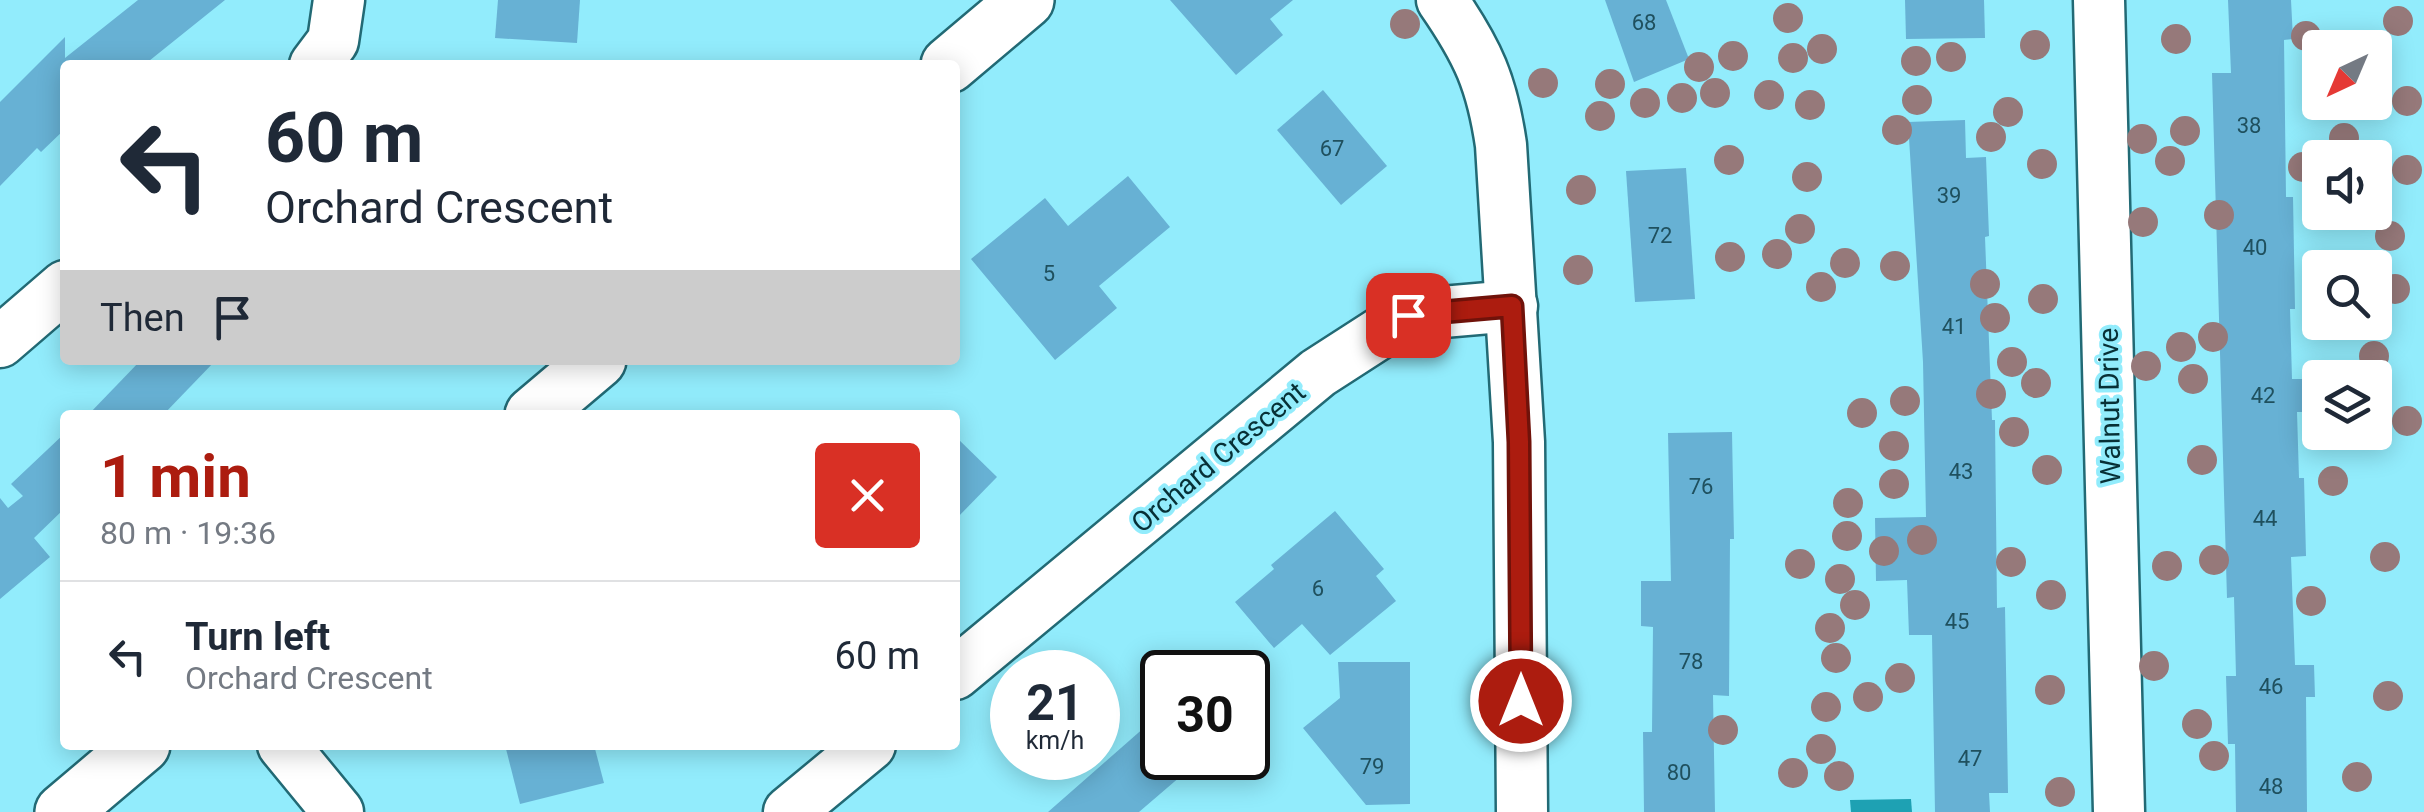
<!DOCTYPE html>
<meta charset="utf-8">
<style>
body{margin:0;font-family:Roboto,sans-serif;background:#f6f6f7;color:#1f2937;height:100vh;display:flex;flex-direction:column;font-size:38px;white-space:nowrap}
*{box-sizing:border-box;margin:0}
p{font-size:32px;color:#747a83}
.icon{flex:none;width:55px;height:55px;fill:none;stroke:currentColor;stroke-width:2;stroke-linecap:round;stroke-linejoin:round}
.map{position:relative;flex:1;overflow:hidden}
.side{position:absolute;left:60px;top:410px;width:900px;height:340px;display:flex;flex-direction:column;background:#fff;border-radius:10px;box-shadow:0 5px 25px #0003}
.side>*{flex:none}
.banner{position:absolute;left:60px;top:60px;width:900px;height:305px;border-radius:10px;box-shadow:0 5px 25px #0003;background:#fff;color:#1f2937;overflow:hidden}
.needle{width:65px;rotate:224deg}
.fabs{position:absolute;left:2302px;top:30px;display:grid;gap:20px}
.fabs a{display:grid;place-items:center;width:90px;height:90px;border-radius:10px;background:#fff;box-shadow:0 5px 25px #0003;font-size:50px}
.speed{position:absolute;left:990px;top:650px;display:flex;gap:20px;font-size:50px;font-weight:700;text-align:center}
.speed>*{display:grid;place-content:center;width:130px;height:130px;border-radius:50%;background:#fff;box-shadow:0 5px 25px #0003;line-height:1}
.speed small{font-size:25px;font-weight:400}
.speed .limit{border:5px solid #111;border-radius:15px;background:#fff;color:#111}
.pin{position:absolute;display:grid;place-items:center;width:85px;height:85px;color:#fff;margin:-42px;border-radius:20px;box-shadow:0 5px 15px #0006}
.me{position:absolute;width:110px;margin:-55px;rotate:0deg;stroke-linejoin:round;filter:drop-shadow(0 0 8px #0008)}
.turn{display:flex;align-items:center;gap:35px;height:210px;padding:0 40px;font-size:45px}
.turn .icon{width:130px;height:130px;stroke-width:2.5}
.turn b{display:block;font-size:70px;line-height:85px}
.then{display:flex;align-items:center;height:95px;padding:0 40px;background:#0003;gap:20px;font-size:38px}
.round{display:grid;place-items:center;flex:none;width:105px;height:105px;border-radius:10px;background:#f6f6f7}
.overview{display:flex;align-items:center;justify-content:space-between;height:170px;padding:0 40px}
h1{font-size:60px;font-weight:700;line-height:75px;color:#ac1c0f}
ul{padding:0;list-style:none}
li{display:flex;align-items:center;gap:30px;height:150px;padding:0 40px;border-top:2px solid #e0e1e3}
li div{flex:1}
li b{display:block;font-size:38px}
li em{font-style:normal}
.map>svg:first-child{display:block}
.water{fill:#1ea1b3}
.building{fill:#67b1d4}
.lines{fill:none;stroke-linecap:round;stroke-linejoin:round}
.minor-casing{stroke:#226a75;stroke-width:55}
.secondary-casing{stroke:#226a75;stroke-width:60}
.minor{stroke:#fff;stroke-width:50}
.secondary{stroke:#fff;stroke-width:55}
.tree{fill:#96797a}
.route-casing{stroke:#70120a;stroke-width:25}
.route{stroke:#ac1c0f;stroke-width:18}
.labels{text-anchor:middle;stroke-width:8;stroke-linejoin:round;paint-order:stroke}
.number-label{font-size:22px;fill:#1f505e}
.street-label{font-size:28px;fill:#073036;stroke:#92ecfc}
</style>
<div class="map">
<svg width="2424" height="812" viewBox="0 0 2424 812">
<rect width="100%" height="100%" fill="#92ecfc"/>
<path class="water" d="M 1911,799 L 1912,812 L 1851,812 L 1850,800 Z"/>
<g class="building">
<path d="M 138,0 L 225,0 L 144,65 L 65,65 L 65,129 L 41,152 L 37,148 L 0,186 L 0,102 L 65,37 L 65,58 Z"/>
<path d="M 498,0 L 580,0 L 577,43 L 495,38 Z"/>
<path d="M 1170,0 L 1293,0 L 1270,19 L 1283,35 L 1236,75 Z"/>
<path d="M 1605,0 L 1666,0 L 1689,59 L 1634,82 Z"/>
<path d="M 1905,0 L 1984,0 L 1985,38 L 1906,39 Z"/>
<path d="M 2228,0 L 2291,0 L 2293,39 L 2284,40 L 2286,197 L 2293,197 L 2295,309 L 2290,309 L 2292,379 L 2306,379 L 2306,412 L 2297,412 L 2299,478 L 2304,478 L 2306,556 L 2291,557 L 2295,665 L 2314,665 L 2315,697 L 2306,697 L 2307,812 L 2236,812 L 2235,744 L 2228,744 L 2226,676 L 2236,676 L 2234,597 L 2227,598 L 2212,73 L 2231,73 Z"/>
<path d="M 1323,90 L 1387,166 L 1341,205 L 1277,130 Z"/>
<path d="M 1965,120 L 1966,158 L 1986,157 L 1989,236 L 1985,237 L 1992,420 L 1995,420 L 1997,608 L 2005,607 L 2008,793 L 1989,793 L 1990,812 L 1935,812 L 1932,635 L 1909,635 L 1907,580 L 1876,581 L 1875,518 L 1926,517 L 1923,362 L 1908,122 Z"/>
<path d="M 1686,168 L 1695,299 L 1635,302 L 1626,171 Z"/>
<path d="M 1128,176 L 1170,227 L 1099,286 L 1117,308 L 1055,360 L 971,259 L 1045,198 L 1068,226 Z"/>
<path d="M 141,360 L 216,360 L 163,415 L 88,415 Z"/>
<path d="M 1732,432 L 1734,539 L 1730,539 L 1729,696 L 1713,695 L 1715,812 L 1644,812 L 1643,732 L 1652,732 L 1653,627 L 1641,626 L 1641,581 L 1671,581 L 1668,433 Z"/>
<path d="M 65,433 L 65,508 L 34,538 L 50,557 L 0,599 L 0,498 L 8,508 L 23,496 L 11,484 Z"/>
<path d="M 955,436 L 997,477 L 955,520 Z"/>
<path d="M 1335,511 L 1384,569 L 1376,576 L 1396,601 L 1330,655 L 1302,624 L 1274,648 L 1235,602 L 1274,569 L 1271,565 Z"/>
<path d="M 1338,662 L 1410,662 L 1410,804 L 1366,805 L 1303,728 L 1340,698 Z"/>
<path d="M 1162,712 L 1162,758 L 1202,758 L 1139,812 L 1048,812 Z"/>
<path d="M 505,745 L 594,745 L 604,783 L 520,804 Z"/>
</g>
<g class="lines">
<defs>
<g id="minor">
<path d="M 1442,0 C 1478,52 1492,83 1501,145 L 1519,442 L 1522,812"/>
<path d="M 2099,0 L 2119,812"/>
<path d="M 315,65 L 333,41 L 339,0"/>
<path d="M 0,342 L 65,286"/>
<path d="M 955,674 L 1318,373 L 1408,315 L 1512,306"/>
<path d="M 283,745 L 338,812"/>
<path d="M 789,812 L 870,745"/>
</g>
<g id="secondary">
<path d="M 949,65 L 1026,0"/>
<path d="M 533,415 L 598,360"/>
<path d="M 63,812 L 142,745"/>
</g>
</defs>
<use href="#minor" class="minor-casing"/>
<use href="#secondary" class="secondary-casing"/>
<use href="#minor" class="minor"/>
<use href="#secondary" class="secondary"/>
</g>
<g class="tree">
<circle cx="1788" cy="18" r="15"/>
<circle cx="2398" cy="21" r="15"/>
<circle cx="1405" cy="24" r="15"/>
<circle cx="2306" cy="36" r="15"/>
<circle cx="2176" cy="39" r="15"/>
<circle cx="2035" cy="45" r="15"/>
<circle cx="1822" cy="49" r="15"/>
<circle cx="1733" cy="56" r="15"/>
<circle cx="1951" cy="57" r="15"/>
<circle cx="1793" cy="58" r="15"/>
<circle cx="1916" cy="61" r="15"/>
<circle cx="1699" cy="67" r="15"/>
<circle cx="1543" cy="83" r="15"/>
<circle cx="1610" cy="84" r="15"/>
<circle cx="1715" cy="93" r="15"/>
<circle cx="1769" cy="95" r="15"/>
<circle cx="1682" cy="98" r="15"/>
<circle cx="1917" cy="100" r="15"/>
<circle cx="2407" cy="101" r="15"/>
<circle cx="1645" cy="103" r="15"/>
<circle cx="1810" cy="105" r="15"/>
<circle cx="2008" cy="112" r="15"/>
<circle cx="1600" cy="116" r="15"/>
<circle cx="1897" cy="130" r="15"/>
<circle cx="2185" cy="131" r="15"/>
<circle cx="1991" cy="137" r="15"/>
<circle cx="2344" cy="138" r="15"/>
<circle cx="2142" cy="139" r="15"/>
<circle cx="1729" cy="160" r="15"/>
<circle cx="2170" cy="161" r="15"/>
<circle cx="2042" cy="164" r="15"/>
<circle cx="2303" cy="167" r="15"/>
<circle cx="2407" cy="170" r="15"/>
<circle cx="1807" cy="177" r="15"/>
<circle cx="1581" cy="190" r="15"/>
<circle cx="2219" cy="215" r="15"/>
<circle cx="2143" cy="222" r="15"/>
<circle cx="1800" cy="229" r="15"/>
<circle cx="2390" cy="236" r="15"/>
<circle cx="1777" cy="254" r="15"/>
<circle cx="1730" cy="257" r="15"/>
<circle cx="1845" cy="263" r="15"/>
<circle cx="1895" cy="266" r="15"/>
<circle cx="1578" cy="270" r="15"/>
<circle cx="1985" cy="284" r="15"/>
<circle cx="1821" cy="287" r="15"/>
<circle cx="2395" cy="289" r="15"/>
<circle cx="2043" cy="299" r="15"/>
<circle cx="1995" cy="318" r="15"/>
<circle cx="2213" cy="337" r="15"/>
<circle cx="2181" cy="347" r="15"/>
<circle cx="2374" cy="356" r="15"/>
<circle cx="2012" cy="362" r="15"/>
<circle cx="2146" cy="366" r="15"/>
<circle cx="2193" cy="379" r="15"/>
<circle cx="2036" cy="383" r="15"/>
<circle cx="1991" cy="394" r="15"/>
<circle cx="1905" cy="401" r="15"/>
<circle cx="1862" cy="413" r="15"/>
<circle cx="2407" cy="421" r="15"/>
<circle cx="2014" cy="432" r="15"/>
<circle cx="1894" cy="446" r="15"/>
<circle cx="2202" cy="460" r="15"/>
<circle cx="2047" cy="470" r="15"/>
<circle cx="2333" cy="481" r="15"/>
<circle cx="1894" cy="484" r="15"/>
<circle cx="1848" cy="503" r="15"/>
<circle cx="1847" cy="536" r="15"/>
<circle cx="1922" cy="540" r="15"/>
<circle cx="1884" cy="551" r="15"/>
<circle cx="2385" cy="557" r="15"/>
<circle cx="2214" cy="560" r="15"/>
<circle cx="2011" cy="562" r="15"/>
<circle cx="1800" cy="564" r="15"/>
<circle cx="2167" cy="566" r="15"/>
<circle cx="1840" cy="579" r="15"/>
<circle cx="2051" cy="595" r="15"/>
<circle cx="2311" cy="601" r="15"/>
<circle cx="1855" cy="605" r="15"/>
<circle cx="1830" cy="628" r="15"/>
<circle cx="1836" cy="658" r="15"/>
<circle cx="2154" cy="666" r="15"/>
<circle cx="1900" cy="678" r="15"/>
<circle cx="2050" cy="690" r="15"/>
<circle cx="2388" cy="696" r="15"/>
<circle cx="1868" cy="697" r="15"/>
<circle cx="1826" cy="707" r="15"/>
<circle cx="2197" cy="724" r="15"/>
<circle cx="1723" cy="730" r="15"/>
<circle cx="1821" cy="749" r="15"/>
<circle cx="2214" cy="756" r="15"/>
<circle cx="1793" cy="773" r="15"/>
<circle cx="1839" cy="776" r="15"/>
<circle cx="2357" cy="777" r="15"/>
<circle cx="2060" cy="792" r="15"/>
</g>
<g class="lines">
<defs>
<path id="route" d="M 1408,315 L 1512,306 L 1519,442 L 1521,701"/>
</defs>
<use href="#route" class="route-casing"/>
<use href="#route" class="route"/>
</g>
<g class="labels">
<g class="number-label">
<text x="1644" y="30">68</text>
<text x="2249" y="133">38</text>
<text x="1332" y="156">67</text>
<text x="1949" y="203">39</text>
<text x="1660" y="243">72</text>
<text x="2255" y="255">40</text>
<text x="1049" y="281">5</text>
<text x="1954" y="334">41</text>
<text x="2263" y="403">42</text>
<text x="1961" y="479">43</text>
<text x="1701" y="494">76</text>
<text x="2265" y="526">44</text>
<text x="1318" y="596">6</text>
<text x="1957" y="629">45</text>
<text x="1691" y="669">78</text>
<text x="2271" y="694">46</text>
<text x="1970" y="766">47</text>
<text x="1372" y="774">79</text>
<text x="1679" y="780">80</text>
<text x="2271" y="794">48</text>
</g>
<g class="street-label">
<text transform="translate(2109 406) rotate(-91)" y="10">Walnut Drive</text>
<text transform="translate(1218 457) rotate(-40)" y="10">Orchard Crescent</text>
</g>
</g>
</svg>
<div class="fabs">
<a><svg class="needle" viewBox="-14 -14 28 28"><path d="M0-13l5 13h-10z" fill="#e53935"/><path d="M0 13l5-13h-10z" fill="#747a83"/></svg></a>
<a><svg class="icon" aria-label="sound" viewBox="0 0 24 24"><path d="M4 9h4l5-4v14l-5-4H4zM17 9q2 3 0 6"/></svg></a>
<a><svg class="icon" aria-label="search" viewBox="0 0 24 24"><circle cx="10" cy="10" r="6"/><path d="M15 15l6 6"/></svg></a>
<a><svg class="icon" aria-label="layers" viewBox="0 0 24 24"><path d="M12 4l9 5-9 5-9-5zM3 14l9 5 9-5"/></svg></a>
</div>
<div class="speed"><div>21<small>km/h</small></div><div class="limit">30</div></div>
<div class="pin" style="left:1408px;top:315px;background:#d93025"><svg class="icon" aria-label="arrive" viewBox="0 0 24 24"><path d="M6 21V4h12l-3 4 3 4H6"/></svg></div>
<svg class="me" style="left:1521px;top:701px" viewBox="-20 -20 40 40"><circle r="17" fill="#ac1c0f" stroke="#fff" stroke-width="3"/><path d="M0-11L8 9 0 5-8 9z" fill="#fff"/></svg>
<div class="banner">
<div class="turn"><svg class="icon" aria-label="left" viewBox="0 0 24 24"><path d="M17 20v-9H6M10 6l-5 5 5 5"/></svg><div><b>60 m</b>Orchard Crescent</div></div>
<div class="then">Then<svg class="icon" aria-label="arrive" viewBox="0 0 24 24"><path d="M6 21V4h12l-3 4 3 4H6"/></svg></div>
</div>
<section class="side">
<div class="overview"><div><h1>1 min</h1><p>80 m · 19:36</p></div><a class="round" style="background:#d93025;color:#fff"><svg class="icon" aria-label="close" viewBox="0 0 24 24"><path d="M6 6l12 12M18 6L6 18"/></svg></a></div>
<ul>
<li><svg class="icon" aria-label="left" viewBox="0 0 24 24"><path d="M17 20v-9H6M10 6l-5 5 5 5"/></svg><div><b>Turn left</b><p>Orchard Crescent</p></div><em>60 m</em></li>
</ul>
</section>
</div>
